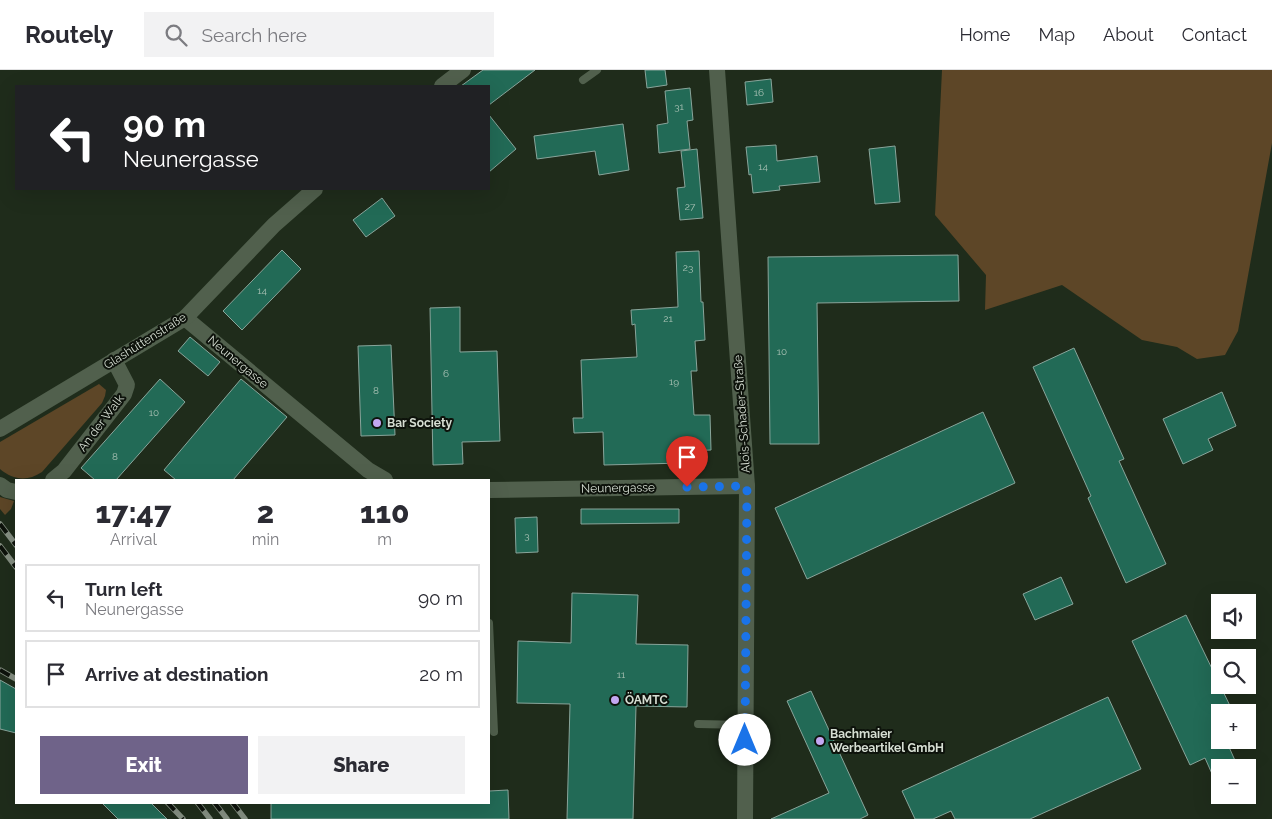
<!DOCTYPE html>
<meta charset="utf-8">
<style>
body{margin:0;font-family:Raleway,sans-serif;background:#f2f2f3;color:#2b2b33;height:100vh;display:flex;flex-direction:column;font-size:19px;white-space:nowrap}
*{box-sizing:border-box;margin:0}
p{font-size:16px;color:#7c7c81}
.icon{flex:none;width:28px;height:28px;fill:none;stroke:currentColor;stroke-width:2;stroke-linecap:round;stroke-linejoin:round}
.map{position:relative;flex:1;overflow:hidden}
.drawer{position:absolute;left:15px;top:409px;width:475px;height:325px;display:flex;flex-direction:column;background:#fff;border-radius:0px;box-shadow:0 5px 20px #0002}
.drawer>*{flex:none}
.hud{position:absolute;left:15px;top:15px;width:475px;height:105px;border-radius:0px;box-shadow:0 5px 20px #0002;background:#202124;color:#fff;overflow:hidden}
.fabs{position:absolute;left:1211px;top:524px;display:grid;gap:10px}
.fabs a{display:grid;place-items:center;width:45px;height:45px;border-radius:0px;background:#fff;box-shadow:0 5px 20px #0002;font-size:25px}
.pin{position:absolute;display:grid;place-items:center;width:42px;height:42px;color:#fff;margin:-51px -21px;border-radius:50% 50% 50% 0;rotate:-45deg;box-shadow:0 0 5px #0007}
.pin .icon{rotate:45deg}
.me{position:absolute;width:55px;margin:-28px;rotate:0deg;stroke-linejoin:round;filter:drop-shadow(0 0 4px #0008)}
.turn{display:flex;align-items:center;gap:18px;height:105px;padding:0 25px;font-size:22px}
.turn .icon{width:65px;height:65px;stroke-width:2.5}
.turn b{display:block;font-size:35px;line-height:42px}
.eta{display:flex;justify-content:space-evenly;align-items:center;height:85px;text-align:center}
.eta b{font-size:30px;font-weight:800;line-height:35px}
.button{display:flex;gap:10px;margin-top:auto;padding:10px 25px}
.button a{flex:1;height:58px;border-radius:0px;background:#6f6389;color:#fff;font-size:20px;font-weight:800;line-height:58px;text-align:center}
.button a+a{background:#f2f2f3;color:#2b2b33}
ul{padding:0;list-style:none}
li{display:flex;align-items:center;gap:15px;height:68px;margin:0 10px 8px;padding:0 15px;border:2px solid #e1e1e2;border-radius:0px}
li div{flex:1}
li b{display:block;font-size:19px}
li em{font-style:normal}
header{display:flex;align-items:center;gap:30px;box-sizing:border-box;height:70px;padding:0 25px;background:#fff;border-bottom:1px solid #e1e1e2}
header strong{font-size:24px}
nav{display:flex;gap:28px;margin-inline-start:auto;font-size:18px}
.search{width:350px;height:45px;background:#f2f2f3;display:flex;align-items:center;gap:12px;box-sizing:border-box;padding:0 18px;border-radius:0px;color:#7c7c81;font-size:19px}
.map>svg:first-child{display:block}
.green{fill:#5d4627}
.building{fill:#226a56;stroke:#89a59b}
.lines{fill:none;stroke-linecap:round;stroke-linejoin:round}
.lane{stroke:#51604d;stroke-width:8}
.street{stroke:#51604d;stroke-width:16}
.rail-casing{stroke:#858f82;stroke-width:5.5}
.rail{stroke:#0d120b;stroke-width:4;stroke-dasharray:11;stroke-linecap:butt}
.route{stroke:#1a73e8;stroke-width:9;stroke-dasharray:0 16.2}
.poi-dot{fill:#c3a7f2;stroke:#0d120b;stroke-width:2}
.labels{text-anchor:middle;stroke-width:4;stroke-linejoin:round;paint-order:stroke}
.number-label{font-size:10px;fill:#a9c1b4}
.street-label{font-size:12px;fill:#d6ded3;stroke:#0d120b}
.poi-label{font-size:12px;font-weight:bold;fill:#d6ded3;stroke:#0d120b;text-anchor:start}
</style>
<header>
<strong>Routely</strong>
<div class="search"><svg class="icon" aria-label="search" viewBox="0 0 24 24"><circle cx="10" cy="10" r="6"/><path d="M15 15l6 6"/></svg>Search here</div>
<nav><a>Home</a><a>Map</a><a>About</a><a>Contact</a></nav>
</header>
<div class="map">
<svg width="1272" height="749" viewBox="0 0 1272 749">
<rect width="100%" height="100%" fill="#1f2c1b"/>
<g class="green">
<path d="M 942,0 L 1272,0 L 1272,73 L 1238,261 L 1225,285 L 1197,289 L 1177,277 L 1142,270 L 1062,215 L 985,240 L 986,205 L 935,145 Z"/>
<path d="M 99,314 L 106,320 L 105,326 L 102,333 L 42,402 C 27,412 13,410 0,399 L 0,372 Z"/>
<path d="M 0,427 L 14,431 L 11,439 L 5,445 L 0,439 Z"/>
</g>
<g class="building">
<path d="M 483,0 L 535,0 L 489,35 L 489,16 L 461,16 Z"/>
<path d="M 645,0 L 665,0 L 667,15 L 647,18 Z"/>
<path d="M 771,9 L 773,32 L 747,35 L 745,12 Z"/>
<path d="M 690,18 L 693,50 L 687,51 L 690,79 L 659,83 L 657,55 L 668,53 L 665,21 Z"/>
<path d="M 489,45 L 516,79 L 489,102 Z"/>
<path d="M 623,54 L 629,100 L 599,105 L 595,81 L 537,89 L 534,66 Z"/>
<path d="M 776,75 L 777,91 L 817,86 L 820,112 L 779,116 L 780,120 L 753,123 L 751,104 L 749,105 L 746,77 Z"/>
<path d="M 895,76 L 900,132 L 875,134 L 869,79 Z"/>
<path d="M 697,79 L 703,148 L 680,150 L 677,118 L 685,117 L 681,81 Z"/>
<path d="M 382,128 L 395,146 L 366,167 L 353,150 Z"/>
<path d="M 282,180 L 301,199 L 242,260 L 223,241 Z"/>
<path d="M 699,181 L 701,232 L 703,232 L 705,270 L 695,271 L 697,301 L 691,301 L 694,345 L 710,345 L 711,380 L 685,381 L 685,393 L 604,395 L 603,362 L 574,363 L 573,348 L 583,348 L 581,290 L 637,287 L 635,254 L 632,255 L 631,240 L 678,237 L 676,182 Z"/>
<path d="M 958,185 L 959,231 L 817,233 L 819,374 L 770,374 L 768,187 Z"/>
<path d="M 460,237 L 460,282 L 497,281 L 500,371 L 462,372 L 463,394 L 433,395 L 430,238 Z"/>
<path d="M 190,267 L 220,292 L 208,306 L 178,281 Z"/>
<path d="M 391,275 L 395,365 L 361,366 L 358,276 Z"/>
<path d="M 1074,278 L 1124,389 L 1119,391 L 1166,494 L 1126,513 L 1088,428 L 1091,426 L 1033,297 Z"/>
<path d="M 160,309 L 185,332 L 116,410 L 95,410 L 81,398 Z"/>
<path d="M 241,309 L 287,347 L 233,410 L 176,410 L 164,400 Z"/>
<path d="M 1222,322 L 1236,356 L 1208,369 L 1213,380 L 1183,394 L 1163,349 Z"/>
<path d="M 983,342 L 1015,413 L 807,509 L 775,438 Z"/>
<path d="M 581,439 L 679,439 L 679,453 L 581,454 Z"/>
<path d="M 537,447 L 538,482 L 516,483 L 515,448 Z"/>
<path d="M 1061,507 L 1073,534 L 1035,550 L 1023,524 Z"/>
<path d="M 572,523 L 638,525 L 636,574 L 688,575 L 687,637 L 636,636 L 633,749 L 567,749 L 570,634 L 517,633 L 518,571 L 571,573 Z"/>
<path d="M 1186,545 L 1233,642 L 1220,642 L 1220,670 L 1244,670 L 1229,677 L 1237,695 L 1231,698 L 1220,698 L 1220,702 L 1213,706 L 1205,688 L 1190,695 L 1132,571 Z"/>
<path d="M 0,610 L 16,619 L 16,663 L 0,659 Z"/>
<path d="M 811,621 L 868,745 L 860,749 L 771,749 L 829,723 L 787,631 Z"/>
<path d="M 1108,627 L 1141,699 L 1030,749 L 955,749 L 951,741 L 933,749 L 915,749 L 902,721 Z"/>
<path d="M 508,720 L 509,749 L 271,749 L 271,732 L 489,732 L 489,721 Z"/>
<path d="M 101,732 L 150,732 L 167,749 L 118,749 Z"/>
</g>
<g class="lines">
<g class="lane">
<path d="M 583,10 L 597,0"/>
<path d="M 489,553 L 494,662"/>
<path d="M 698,654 L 745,655"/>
</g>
<g class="street">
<path d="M 717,0 L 747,416 L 745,749"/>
<path d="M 442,16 L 463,0"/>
<path d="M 185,248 L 368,400 L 385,410"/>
<path d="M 0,359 L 185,248 L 274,155 L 315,119"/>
<path d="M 53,410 L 64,401 L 124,324 L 127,315 L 114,290"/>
<path d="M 0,415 L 7,420 L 16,422"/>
<path d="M 489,420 L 747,416"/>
</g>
<defs>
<g id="rail">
<path d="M 0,454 L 16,475"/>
<path d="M 0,476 L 16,497"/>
<path d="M 0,600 L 16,609"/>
<path d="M 167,732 L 183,749"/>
<path d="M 197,732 L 210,749"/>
<path d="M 214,732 L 227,749"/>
<path d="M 232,732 L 245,749"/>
</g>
</defs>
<use href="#rail" class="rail-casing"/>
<use href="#rail" class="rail"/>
</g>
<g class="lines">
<path class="route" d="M 687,417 L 747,416 L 745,670"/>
</g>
<g class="poi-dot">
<circle cx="377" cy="353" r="5"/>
<circle cx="615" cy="630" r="5"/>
<circle cx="820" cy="671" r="5"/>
</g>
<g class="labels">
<g class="number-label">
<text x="759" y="26">16</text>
<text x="679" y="40">31</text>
<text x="763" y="100">14</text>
<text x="690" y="140">27</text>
<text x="688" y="201">23</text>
<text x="262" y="224">14</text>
<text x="668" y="252">21</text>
<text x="782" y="285">10</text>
<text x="446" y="307">6</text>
<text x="674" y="315">19</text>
<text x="376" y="324">8</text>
<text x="154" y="346">10</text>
<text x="115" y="390">8</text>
<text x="527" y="469">3</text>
<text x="621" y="608">11</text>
</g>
<g class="street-label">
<text transform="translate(145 271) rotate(-32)" y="4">Glashüttenstraße</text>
<text transform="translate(238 292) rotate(40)" y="4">Neunergasse</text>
<text transform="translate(742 344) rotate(-94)" y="4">Alois-Schader-Straße</text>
<text transform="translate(101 353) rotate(-53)" y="4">An der Walk</text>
<text transform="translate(618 418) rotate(-1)" y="4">Neunergasse</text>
</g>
<g class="poi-label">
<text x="387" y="357">Bar Society</text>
<text x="625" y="634">ÖAMTC</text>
<text x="830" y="668">Bachmaier<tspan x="830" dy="14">Werbeartikel GmbH</tspan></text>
</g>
</g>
</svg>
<div class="fabs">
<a><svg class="icon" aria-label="sound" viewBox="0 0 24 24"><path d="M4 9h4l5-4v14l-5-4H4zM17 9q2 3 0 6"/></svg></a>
<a><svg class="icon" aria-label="search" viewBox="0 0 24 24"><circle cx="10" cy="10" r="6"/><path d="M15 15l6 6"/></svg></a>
<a>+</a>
<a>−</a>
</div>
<div class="pin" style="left:687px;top:417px;background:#d93025"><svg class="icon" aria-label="arrive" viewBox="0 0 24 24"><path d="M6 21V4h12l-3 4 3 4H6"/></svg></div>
<svg class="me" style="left:745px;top:670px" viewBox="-20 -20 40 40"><circle r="19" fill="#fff"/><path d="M0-13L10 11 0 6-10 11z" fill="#1a73e8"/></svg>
<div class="hud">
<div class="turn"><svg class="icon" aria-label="left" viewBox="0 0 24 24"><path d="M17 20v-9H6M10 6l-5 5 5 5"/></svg><div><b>90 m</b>Neunergasse</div></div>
</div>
<section class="drawer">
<div class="eta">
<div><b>17:47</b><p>Arrival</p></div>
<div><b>2</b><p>min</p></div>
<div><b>110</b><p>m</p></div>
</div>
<ul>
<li><svg class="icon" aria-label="left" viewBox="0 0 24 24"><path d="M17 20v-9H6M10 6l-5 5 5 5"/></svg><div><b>Turn left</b><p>Neunergasse</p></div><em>90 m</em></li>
<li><svg class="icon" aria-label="arrive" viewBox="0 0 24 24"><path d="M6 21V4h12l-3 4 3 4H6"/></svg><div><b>Arrive at destination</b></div><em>20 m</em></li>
</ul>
<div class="button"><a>Exit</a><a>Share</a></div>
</section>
</div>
